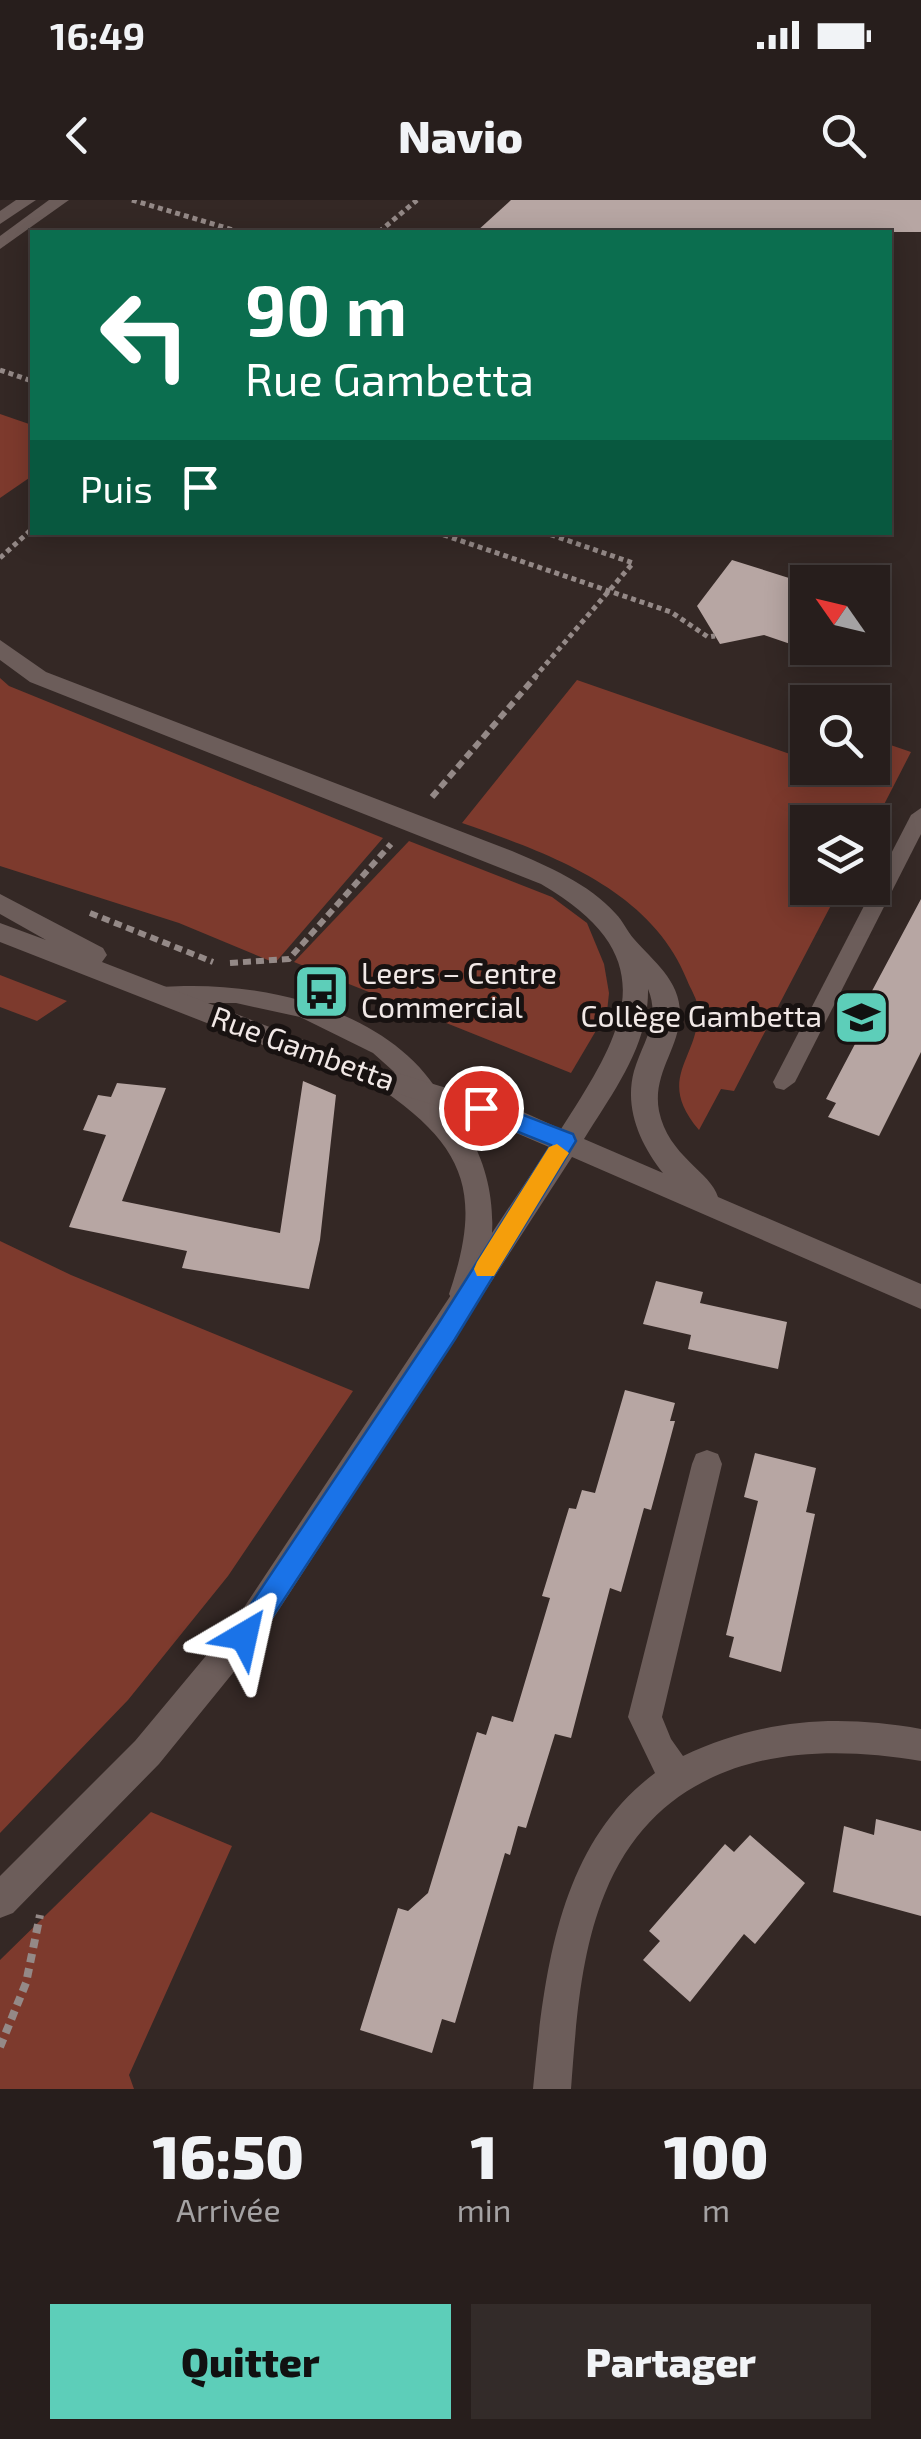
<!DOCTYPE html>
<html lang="fr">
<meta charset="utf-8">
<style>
body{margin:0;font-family:"Exo 2",sans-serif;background:#332b29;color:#f1f3f6;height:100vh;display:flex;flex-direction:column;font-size:38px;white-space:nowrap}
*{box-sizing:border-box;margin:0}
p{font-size:32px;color:#a4a2a3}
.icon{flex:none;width:55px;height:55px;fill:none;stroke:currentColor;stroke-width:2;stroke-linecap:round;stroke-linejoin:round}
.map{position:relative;height:1889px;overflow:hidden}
.drawer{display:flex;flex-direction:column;background:#271e1c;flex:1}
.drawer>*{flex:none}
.guide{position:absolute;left:30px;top:30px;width:862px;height:305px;border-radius:0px;box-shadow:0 5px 25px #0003,0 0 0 2px #433c3b;background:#0b6e4f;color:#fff;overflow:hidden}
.needle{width:65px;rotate:304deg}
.controls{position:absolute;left:790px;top:365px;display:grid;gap:20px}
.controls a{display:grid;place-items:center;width:100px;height:100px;border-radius:0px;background:#271e1c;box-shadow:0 5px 25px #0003,0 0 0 2px #433c3b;font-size:50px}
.pin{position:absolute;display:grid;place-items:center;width:85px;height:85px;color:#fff;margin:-42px;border:5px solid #fff;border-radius:50%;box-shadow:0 2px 10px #0007}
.me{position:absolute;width:110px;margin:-55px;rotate:36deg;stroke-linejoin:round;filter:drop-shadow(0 0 8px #0008)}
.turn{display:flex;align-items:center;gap:35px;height:210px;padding:0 50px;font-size:45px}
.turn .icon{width:130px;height:130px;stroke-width:2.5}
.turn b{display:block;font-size:70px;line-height:85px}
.then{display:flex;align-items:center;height:95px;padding:0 50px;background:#0003;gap:20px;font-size:38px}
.eta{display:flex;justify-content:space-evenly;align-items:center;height:170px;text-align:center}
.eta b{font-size:60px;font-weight:800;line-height:70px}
.action{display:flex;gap:20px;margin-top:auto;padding:20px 50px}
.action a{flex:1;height:115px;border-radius:0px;background:#5dceb9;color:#111;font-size:40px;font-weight:800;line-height:115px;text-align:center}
.action a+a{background:#332b29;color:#f1f3f6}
.status{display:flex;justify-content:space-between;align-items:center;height:70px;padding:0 50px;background:#271e1c;direction:ltr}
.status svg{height:28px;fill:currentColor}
header{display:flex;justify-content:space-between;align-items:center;height:130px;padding:0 50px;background:#271e1c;font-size:45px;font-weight:800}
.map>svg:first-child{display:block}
.green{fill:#7d3a2d}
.building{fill:#b7a6a3}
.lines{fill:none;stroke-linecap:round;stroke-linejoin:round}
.path-far2{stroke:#948987;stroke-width:5;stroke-dasharray:5 4;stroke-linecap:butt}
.path-far1{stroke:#948987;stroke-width:6;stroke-dasharray:8 5;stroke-linecap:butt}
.path{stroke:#948987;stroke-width:8;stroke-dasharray:9 6;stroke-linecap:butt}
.service{fill:#6c5d5a;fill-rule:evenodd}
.minor{fill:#6c5d5a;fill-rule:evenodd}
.tertiary{fill:#6c5d5a;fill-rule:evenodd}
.route{fill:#1a73e8;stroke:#114b97;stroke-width:2.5}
.slow{fill:#f59e0b}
.labels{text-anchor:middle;stroke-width:10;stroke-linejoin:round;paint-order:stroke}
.poi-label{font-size:30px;fill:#f1e8e6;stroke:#181211;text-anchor:start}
.street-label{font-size:30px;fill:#f1e8e6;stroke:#181211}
</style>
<div class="status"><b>16:49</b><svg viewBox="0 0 49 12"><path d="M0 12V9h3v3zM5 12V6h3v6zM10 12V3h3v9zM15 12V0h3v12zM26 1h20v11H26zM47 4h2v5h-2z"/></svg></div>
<header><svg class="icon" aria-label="back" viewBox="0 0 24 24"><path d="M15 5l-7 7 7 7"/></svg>Navio<svg class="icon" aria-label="search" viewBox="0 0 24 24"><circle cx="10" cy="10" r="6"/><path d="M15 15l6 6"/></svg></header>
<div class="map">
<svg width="921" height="1889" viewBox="0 0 921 1889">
<rect width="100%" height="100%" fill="#342825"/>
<g class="green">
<path d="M 0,214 L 32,225 L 32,276 L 0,298 Z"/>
<path d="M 0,478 L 9,486 L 383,638 L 275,763 L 179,723 L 0,666 Z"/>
<path d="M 577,480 L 807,560 L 808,568 L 872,568 L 873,539 L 911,552 L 873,626 L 872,622 L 808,622 L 808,688 L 840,688 L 734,891 L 721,889 L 699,930 C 654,877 700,859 698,809 C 698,800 690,788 687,780 C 651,689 548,653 462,623 Z"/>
<path d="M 409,641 L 552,697 L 587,723 L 604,764 L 609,793 L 607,812 L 571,873 L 294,762 Z"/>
<path d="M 0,775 L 67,801 L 37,821 L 0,807 Z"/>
<path d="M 0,1041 L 71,1075 L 353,1191 L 228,1376 L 128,1500 L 0,1633 Z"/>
<path d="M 151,1612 L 232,1646 L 129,1875 L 134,1889 L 0,1889 L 0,1760 Z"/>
</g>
<g class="building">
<path d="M 511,0 L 921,0 L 921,32 L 476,32 Z"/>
<path d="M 732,360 L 808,384 L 808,450 L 764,435 L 720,444 L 697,406 Z"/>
<path d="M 921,699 L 921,852 L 879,936 L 828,917 L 836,903 L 826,899 L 874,808 L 865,804 Z"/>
<path d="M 303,881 L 336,895 L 320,1040 L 309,1089 L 182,1068 L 187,1051 L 69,1027 L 106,935 L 83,930 L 98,895 L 111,897 L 117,883 L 166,888 L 122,1001 L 280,1033 Z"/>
<path d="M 656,1081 L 703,1092 L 700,1103 L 787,1122 L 778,1169 L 688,1149 L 691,1135 L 643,1124 Z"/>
<path d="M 625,1190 L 675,1203 L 670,1221 L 675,1221 L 663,1266 L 651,1310 L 644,1308 L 621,1392 L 610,1388 L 571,1538 L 555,1534 L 526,1628 L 518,1626 L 510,1655 L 505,1653 L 455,1823 L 442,1819 L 432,1853 L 360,1830 L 398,1708 L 408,1711 L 428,1693 L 477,1532 L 486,1535 L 492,1516 L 513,1522 L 550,1398 L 542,1396 L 569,1308 L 576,1309 L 582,1290 L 595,1293 Z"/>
<path d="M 755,1253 L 816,1268 L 806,1312 L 815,1314 L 781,1472 L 729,1457 L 734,1437 L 726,1435 L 758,1301 L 744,1297 Z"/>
<path d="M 876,1619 L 921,1631 L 921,1716 L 833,1692 L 844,1626 L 874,1635 Z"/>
<path d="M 750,1635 L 805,1683 L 755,1744 L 744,1734 L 690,1802 L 643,1760 L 660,1741 L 649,1731 L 725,1644 L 734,1652 Z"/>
</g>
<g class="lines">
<g class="path-far2">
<path d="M 132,0 L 240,32"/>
<path d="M 379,32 L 417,0"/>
<path d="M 0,170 L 32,181"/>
<path d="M 435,332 L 671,412 L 708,437 L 715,436"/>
<path d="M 0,358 L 32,329"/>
<path d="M 534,478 L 633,363 L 543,332"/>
</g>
<g class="path-far1">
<path d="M 432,597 L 536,476"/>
<path d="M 90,713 L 213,762"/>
<path d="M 230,763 L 289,759 L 391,644"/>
</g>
<path class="path" d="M 0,1847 L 26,1783 L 40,1715"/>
<g class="service">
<path d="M 921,608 L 921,634 L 795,882 L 784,890 L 776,888 L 773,882 L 911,615 Z"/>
<path d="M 184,786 C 276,784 396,814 443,900 L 432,909 L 424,906 L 411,887 L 373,853 L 300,817 L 236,803 L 159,803 L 148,795 L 159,787 Z"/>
</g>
<g class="minor">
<path d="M 393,874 C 487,904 515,1021 474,1103 L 464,1106 L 454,1103 L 449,1094 C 482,997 468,949 384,891 L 380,884 L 384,877 Z"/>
<path d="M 707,1250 L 718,1254 L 722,1264 L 662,1517 L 671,1539 L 683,1556 C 762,1519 836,1514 921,1529 L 921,1561 C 793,1539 660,1558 605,1693 C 580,1754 576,1824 571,1889 L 533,1889 C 544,1776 557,1646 655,1573 L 628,1517 L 692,1264 L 696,1254 Z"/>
</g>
<g class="tertiary">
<path d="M 16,0 L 36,0 L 0,24 L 0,11 Z"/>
<path d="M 49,0 L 69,0 L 0,49 L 0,36 Z"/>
<path d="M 0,440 L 46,472 L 512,651 C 549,667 588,683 616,714 C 623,721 627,731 634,739 C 653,761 681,781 680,815 C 679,849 652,874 659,911 C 668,956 711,972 718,997 L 921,1084 L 921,1109 L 572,957 L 258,1442 L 159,1564 L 13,1713 L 0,1718 L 0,1676 L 135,1541 L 235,1421 L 549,947 L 502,927 L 337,874 L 0,742 L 0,723 L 46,740 L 0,714 L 0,694 L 103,748 L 107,755 L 102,762 L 355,860 L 521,911 L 561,929 C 626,829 667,757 541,684 L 30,482 L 0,460 ZM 648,789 C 661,821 643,841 634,871 C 624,908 640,944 663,973 L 584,939 C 613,892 649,846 648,789 Z"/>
</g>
</g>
<path class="route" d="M 481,899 L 573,934 L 576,941 L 455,1139 L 254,1445 L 244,1449 L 235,1445 L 231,1436 L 235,1428 L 438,1124 L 551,945 L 473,914 L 470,908 L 473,902 Z"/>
<path class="slow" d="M 557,944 L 569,953 L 565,959 L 494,1076 L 477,1076 L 474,1069 L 477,1062 L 549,947 Z"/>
<defs>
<symbol id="bus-square" viewBox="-11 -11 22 22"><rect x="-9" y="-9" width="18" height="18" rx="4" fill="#5dceb9" stroke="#181211"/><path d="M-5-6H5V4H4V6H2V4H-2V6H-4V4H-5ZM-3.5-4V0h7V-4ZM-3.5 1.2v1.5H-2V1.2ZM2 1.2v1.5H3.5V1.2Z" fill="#111"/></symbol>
<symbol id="school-square" viewBox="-11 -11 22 22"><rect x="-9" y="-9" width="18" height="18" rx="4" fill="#5dceb9" stroke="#181211"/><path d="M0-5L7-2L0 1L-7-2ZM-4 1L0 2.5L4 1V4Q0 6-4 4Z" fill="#111"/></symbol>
</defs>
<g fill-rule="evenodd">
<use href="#bus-square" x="290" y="760" width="63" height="63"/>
<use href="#school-square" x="830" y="786" width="63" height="63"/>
</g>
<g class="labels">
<g class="poi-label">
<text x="361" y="784">Leers – Centre<tspan x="361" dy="34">Commercial</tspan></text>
<text x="822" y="827" text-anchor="end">Collège Gambetta</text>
</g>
<g class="street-label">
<text transform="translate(303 849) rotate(20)" y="10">Rue Gambetta</text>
</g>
</g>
</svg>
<div class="controls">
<a><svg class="needle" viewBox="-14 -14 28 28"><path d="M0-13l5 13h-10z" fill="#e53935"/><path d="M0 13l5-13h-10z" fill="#a4a2a3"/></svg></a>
<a><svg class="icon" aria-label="search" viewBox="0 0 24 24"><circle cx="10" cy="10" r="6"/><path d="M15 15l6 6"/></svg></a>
<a><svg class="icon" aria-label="layers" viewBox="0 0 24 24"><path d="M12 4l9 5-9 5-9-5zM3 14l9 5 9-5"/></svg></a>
</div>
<div class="pin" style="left:481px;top:908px;background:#d93025"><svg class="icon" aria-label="arrive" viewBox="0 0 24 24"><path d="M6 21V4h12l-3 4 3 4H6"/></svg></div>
<svg class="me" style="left:244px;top:1436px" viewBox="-20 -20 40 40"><path d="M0-17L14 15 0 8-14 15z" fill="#1a73e8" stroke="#fff" stroke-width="4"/></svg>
<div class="guide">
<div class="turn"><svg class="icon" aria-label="left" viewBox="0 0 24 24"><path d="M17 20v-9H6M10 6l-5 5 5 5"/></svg><div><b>90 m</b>Rue Gambetta</div></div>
<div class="then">Puis<svg class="icon" aria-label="arrive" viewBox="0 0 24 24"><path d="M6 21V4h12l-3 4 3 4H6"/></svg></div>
</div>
</div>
<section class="drawer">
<div class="eta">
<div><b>16:50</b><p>Arrivée</p></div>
<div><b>1</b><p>min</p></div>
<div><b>100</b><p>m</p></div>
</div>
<div class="action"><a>Quitter</a><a>Partager</a></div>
</section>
